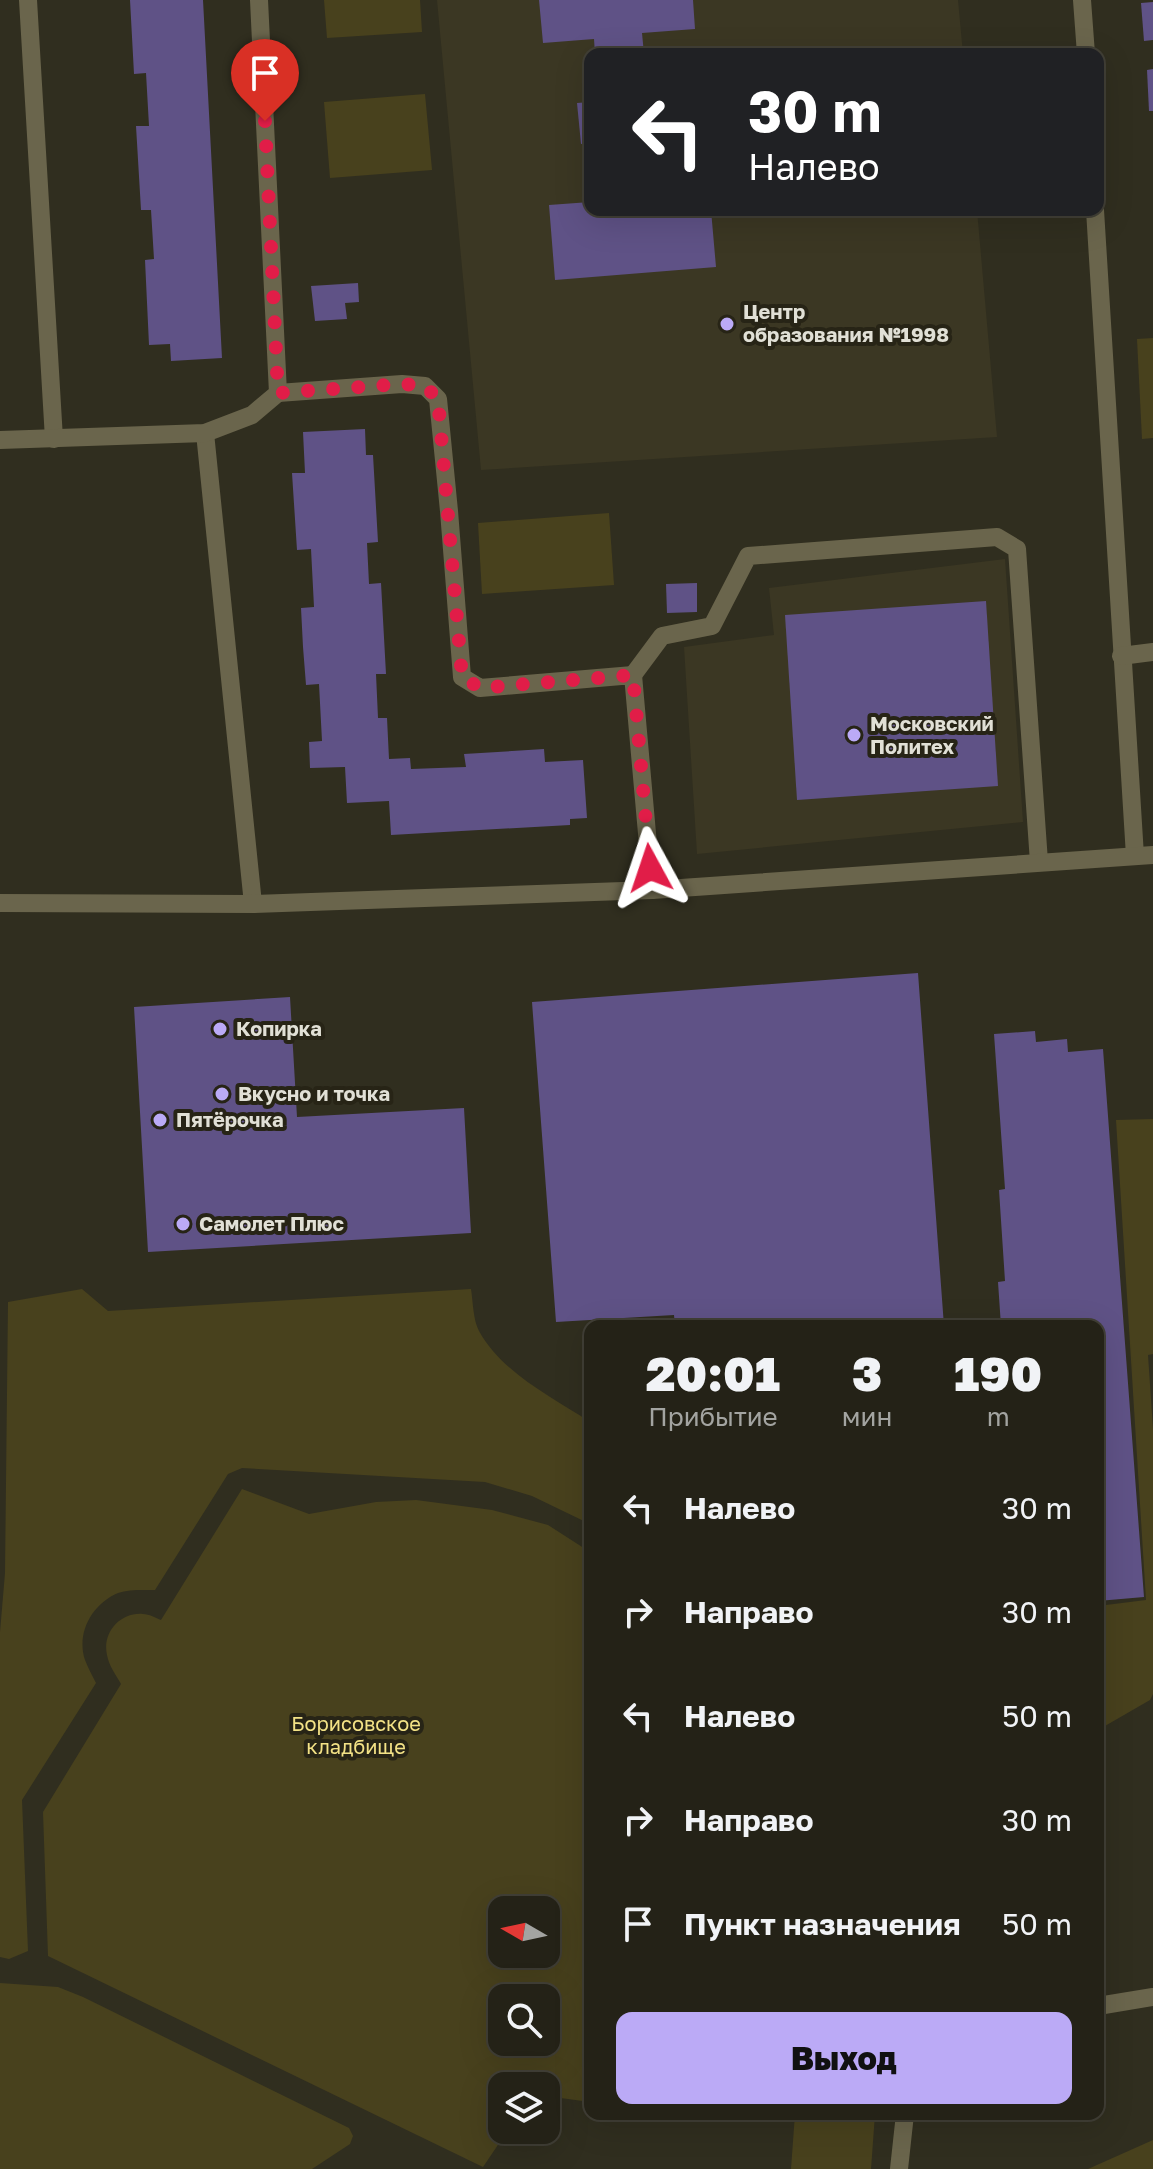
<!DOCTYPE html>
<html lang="ru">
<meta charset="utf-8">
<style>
body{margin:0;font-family:"Golos Text",sans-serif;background:#2c2a20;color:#f1f3f6;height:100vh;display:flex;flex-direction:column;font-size:30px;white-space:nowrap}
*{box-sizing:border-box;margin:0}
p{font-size:26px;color:#a3a4a1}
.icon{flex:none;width:44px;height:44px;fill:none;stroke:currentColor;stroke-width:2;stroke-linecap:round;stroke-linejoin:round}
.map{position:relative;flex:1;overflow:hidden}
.side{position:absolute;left:584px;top:1320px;width:520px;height:800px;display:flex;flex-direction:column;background:#242217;border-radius:16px;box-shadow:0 8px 32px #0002,0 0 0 2px #413f36}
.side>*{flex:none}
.banner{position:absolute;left:584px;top:48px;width:520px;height:168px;border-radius:16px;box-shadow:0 8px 32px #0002,0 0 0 2px #413f36;background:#202124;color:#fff;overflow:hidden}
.needle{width:52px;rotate:279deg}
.buttons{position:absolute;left:488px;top:1896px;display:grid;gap:16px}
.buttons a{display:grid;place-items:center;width:72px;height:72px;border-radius:16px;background:#242217;box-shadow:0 8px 32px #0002,0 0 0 2px #413f36;font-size:40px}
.pin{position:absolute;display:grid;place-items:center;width:68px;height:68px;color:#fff;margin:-82px -34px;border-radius:50% 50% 50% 0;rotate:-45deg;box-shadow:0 0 8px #0007}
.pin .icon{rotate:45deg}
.me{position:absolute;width:88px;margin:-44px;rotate:355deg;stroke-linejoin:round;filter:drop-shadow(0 0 6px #0008)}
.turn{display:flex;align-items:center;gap:28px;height:168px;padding:0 32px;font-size:36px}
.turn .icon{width:104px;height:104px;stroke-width:2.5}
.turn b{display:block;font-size:56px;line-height:68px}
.eta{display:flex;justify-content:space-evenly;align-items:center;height:136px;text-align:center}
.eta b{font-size:48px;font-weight:800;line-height:56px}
.cta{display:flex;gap:16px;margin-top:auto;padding:16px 32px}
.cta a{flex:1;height:92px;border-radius:16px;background:#bbaaf6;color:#111;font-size:32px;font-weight:800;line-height:92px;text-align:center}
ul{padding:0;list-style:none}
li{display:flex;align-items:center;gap:24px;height:104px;padding:0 32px}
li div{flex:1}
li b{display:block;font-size:30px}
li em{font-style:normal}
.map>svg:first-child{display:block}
.built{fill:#3b3723}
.green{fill:#48411d;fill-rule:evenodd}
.building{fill:#5f5286}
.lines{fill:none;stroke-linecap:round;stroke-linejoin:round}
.lane{stroke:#6a654c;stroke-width:18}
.route{stroke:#e11d48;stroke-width:14;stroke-dasharray:0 25.2}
.poi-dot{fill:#bbaaf6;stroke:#272416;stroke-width:3}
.labels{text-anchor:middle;stroke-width:8;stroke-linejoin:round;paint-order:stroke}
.poi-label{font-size:20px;font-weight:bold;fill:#e1e0d6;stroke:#272416;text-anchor:start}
.park-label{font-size:20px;fill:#f3e286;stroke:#272416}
</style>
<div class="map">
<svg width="1153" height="2169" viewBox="0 0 1153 2169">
<rect width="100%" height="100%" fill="#302e1f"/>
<g class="built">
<path d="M 437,0 L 958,0 L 963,54 L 590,54 L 590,210 L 977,210 L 997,437 L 481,470 Z"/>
<path d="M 1005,559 L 1023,822 L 697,854 L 684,647 L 774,635 L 769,588 Z"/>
</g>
<g class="green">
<path d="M 324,0 L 420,0 L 422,32 L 327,38 Z"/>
<path d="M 425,94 L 432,170 L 330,178 L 324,102 Z"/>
<path d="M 1153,338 L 1153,438 L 1142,439 L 1137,339 Z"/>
<path d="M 609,513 L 614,585 L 482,594 L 478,523 Z"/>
<path d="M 1153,1119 L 1153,1354 L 1148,1355 L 1153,1429 L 1153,1694 L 1150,1700 L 1098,1730 L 1098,1606 L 1146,1600 L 1116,1120 Z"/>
<path d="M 82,1289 L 108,1311 L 471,1289 C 473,1302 473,1320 479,1331 C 502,1373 552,1397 590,1422 L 590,1524 L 532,1496 L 485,1482 L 242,1468 L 228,1474 L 155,1590 C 144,1590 129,1589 118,1593 C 92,1604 76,1633 85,1660 C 88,1668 92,1675 96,1683 L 22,1800 L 28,1951 L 9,1959 L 0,1957 L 0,1632 L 5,1573 L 8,1302 Z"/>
<path d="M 242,1489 L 309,1514 L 376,1502 L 416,1500 L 492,1510 L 548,1525 L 590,1552 L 590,2102 L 546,2096 L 546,2086 L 502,2086 L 502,2130 L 508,2130 L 483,2167 L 48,1956 L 43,1812 L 121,1684 C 116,1675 109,1666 107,1655 C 102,1633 120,1612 143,1614 C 149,1614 156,1618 161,1620 ZM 502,1910 L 546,1910 L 546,1954 L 502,1954 ZM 502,1998 L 546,1998 L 546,2042 L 502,2042 Z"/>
<path d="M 0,1983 L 58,1987 L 83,1997 L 349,2128 L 353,2136 L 350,2144 L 312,2169 L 0,2169 Z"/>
<path d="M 795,2114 L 875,2114 L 871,2169 L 791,2169 Z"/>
<path d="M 1153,2140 L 1153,2169 L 1088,2169 Z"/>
</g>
<g class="building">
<path d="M 130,0 L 203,0 L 222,358 L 171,361 L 170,344 L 149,345 L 145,260 L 154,259 L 151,210 L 141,210 L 136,126 L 149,126 L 146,73 L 134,74 Z"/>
<path d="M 539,0 L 693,0 L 695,29 L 642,33 L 644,54 L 595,54 L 594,39 L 543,43 Z"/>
<path d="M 1153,2 L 1153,40 L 1144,41 L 1141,3 Z"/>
<path d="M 1153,69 L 1153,111 L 1149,111 L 1147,70 Z"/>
<path d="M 590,102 L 590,143 L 581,144 L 577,103 Z"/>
<path d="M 590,202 L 590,210 L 711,210 L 716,267 L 555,280 L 549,205 Z"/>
<path d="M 358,283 L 359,302 L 345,303 L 347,319 L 315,321 L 311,286 Z"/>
<path d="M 365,429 L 366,455 L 373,455 L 378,542 L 367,543 L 369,584 L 381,583 L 386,674 L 376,674 L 378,718 L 387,718 L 389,759 L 410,758 L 411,769 L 466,767 L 464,754 L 544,749 L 545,762 L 583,760 L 587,818 L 570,819 L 570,825 L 391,835 L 389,801 L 347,803 L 345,767 L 310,768 L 309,742 L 322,741 L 319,684 L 306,685 L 303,647 L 301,608 L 314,607 L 311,549 L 297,550 L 292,473 L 305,473 L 303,432 Z"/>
<path d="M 697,583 L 697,612 L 667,613 L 666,584 Z"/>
<path d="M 986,601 L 998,786 L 797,800 L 785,615 Z"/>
<path d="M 918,973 L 944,1326 L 675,1326 L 674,1315 L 556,1322 L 532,1002 Z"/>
<path d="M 290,997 L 297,1117 L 464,1108 L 471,1233 L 148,1252 L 134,1007 Z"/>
<path d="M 1035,1031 L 1036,1042 L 1067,1039 L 1068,1052 L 1103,1049 L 1144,1597 L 1098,1601 L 1098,1326 L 1001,1326 L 998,1282 L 1005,1281 L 999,1190 L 1005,1189 L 994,1034 Z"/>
<path d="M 671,1318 L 671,1326 L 630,1326 L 630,1321 Z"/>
</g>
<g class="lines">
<g class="lane">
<path d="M 28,0 L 54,439"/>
<path d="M 1082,0 L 1086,54"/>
<path d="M 1095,210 L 1135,856"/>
<path d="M 278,393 L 402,384 L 425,386 L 438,399 L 449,511 L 462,677 L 480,688 L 633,675 L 652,890"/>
<path d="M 205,433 L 253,904"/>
<path d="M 0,440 L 205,433 L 252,415 L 278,393 L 259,0"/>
<path d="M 1121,656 L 1153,652"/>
<path d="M 633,675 L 662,636 L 712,626 L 748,556 L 997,537 L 1017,549 L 1039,862"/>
<path d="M 0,903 L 253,904 L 652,890 L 1153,855"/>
<path d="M 1098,2006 L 1153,1997"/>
<path d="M 899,2169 L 905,2114"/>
</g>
</g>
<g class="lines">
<path class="route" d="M 265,121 L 278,393 L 402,384 L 425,386 L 438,399 L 462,677 L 480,688 L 633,675 L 650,868"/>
</g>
<g class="poi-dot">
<circle cx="727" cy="324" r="8"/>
<circle cx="854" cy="735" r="8"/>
<circle cx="220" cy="1029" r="8"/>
<circle cx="222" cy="1094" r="8"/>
<circle cx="160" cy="1120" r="8"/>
<circle cx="183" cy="1224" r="8"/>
</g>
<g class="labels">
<g class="poi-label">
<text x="743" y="319">Центр<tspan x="743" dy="23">образования №1998</tspan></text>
<text x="870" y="731">Московский<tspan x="870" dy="23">Политех</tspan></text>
<text x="236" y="1036">Копирка</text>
<text x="238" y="1101">Вкусно и точка</text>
<text x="176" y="1127">Пятёрочка</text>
<text x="199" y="1231">Самолет Плюс</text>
</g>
<g class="park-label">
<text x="356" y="1731">Борисовское<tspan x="356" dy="23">кладбище</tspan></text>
</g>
</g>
</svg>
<div class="buttons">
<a><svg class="needle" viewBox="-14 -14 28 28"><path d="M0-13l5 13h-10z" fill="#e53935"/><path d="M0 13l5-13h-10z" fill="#a3a4a1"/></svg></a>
<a><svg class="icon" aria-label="search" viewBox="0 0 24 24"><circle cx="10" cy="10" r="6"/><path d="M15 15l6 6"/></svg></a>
<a><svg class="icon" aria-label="layers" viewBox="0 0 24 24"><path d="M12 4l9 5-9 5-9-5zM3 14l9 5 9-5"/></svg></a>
</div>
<div class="pin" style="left:265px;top:121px;background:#d93025"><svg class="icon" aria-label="arrive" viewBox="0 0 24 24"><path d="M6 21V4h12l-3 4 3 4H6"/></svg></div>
<svg class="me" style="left:650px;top:868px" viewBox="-20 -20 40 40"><path d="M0-17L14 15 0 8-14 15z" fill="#e11d48" stroke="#fff" stroke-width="4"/></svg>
<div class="banner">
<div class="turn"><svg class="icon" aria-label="left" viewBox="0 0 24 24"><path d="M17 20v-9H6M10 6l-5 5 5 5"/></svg><div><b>30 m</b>Налево</div></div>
</div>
<section class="side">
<div class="eta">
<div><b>20:01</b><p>Прибытие</p></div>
<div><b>3</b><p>мин</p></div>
<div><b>190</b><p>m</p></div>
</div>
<ul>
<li><svg class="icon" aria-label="left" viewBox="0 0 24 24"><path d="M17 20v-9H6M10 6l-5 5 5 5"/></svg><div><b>Налево</b></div><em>30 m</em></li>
<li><svg class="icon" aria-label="right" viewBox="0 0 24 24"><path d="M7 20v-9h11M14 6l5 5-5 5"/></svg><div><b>Направо</b></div><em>30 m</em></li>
<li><svg class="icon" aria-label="left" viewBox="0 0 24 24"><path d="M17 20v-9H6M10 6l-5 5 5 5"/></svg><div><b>Налево</b></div><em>50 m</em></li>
<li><svg class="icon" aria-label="right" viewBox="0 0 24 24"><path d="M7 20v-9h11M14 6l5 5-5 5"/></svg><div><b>Направо</b></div><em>30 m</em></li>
<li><svg class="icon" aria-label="arrive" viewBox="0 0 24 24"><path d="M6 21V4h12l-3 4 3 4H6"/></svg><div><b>Пункт назначения</b></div><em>50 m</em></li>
</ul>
<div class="cta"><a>Выход</a></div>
</section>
</div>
